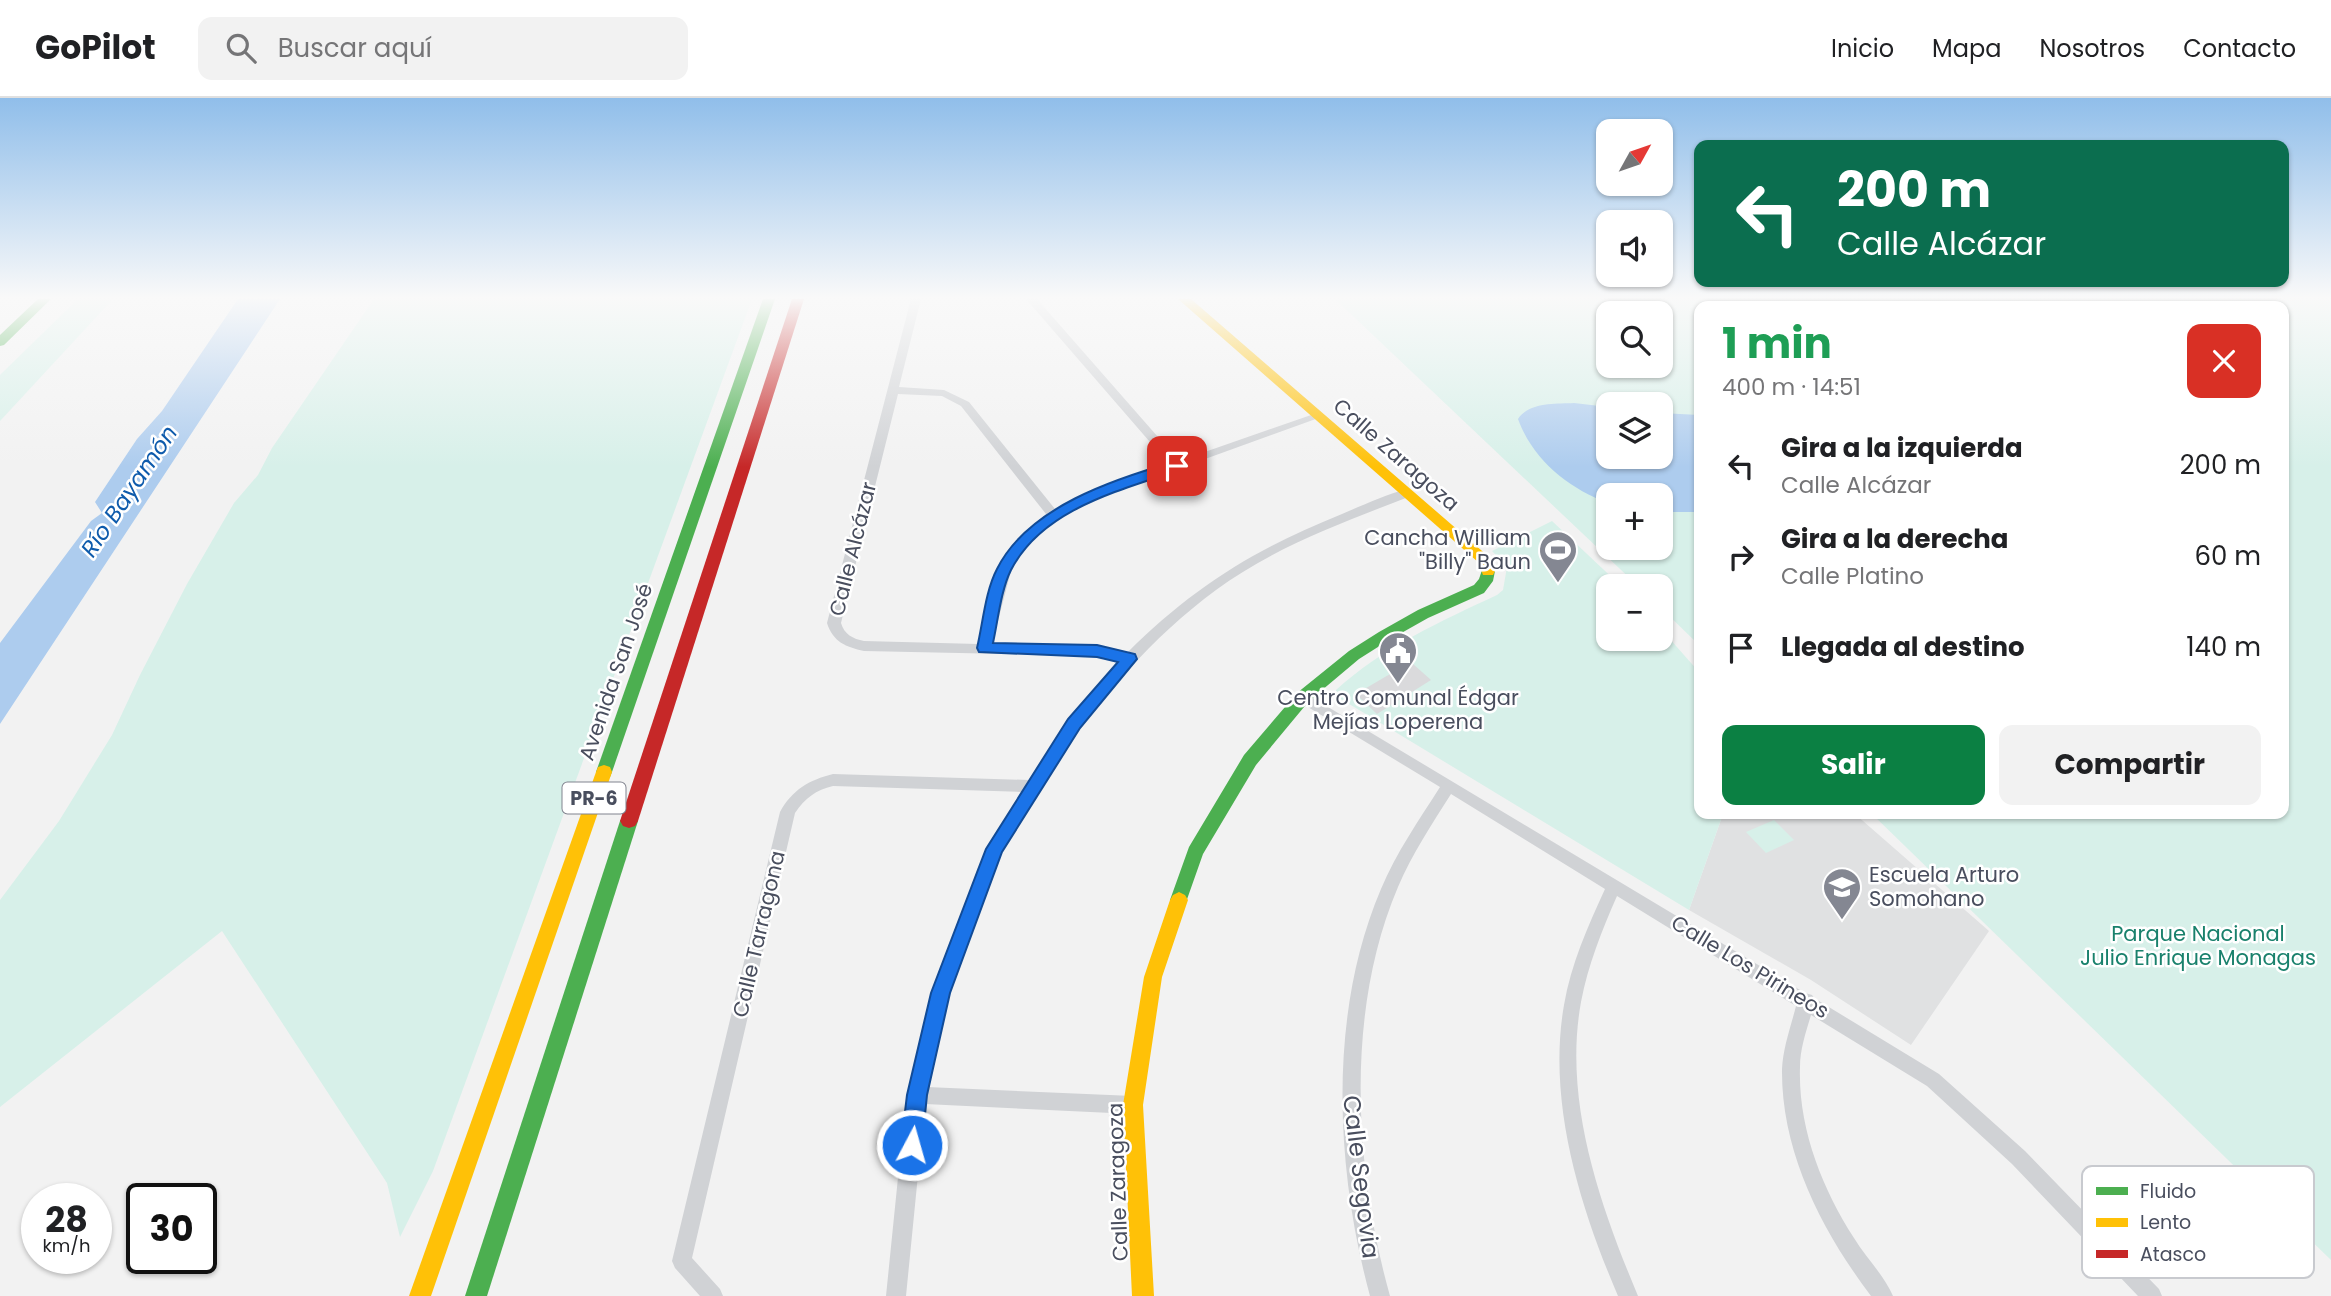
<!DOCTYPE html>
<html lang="es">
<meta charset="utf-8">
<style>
body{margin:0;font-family:Poppins,sans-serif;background:#f2f2f2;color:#202124;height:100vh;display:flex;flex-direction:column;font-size:26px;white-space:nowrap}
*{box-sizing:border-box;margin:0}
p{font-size:23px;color:#757577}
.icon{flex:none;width:38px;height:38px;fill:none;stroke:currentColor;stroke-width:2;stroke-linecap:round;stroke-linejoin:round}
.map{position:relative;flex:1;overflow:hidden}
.panel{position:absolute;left:1694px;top:203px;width:595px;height:518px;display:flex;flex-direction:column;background:#fff;border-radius:14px;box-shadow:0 2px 5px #0004}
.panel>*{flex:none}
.hud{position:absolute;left:1694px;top:42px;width:595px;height:147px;border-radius:14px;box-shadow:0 2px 5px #0004;background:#0b6e4f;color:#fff;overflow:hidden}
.needle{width:46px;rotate:50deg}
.fabs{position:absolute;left:1596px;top:21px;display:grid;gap:14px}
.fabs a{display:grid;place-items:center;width:77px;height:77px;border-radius:14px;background:#fff;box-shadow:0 2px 5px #0004;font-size:35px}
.speed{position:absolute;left:21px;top:1085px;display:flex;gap:14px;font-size:35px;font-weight:700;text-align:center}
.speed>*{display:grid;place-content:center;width:91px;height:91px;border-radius:50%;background:#fff;box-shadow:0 2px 5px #0004;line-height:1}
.speed small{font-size:18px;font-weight:400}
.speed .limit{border:4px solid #111;border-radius:10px;background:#fff;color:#111}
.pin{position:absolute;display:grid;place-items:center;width:60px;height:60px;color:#fff;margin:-30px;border-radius:14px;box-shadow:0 4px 10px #0006}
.me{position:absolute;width:77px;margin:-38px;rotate:6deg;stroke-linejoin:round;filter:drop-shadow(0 0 5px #0008)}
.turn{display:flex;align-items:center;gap:24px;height:147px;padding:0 28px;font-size:32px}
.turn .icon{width:91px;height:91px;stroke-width:2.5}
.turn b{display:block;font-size:49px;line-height:60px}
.round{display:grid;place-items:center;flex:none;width:74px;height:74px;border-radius:14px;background:#f2f2f2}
.overview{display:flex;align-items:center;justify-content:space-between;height:119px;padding:0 28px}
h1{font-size:42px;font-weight:700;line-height:52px;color:#1e9e55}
.primary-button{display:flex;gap:14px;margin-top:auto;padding:14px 28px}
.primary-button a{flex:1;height:80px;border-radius:14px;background:#0b8043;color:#fff;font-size:28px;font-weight:700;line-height:80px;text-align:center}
.primary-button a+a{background:#f2f2f2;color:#202124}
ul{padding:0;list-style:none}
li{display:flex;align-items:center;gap:21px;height:91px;padding:0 28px}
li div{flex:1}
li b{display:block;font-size:26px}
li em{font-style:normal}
header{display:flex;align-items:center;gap:42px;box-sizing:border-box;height:98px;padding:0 35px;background:#fff;border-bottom:2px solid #e0e0e0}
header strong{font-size:33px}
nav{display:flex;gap:38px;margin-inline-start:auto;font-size:24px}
.search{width:490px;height:63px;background:#f2f2f2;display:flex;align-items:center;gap:18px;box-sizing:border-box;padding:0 24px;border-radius:14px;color:#757577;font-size:26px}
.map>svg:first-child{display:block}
.education{fill:#e0e1e2}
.green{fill:#d7f0e9;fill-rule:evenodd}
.water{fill:#adccee}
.building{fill:#dadadc}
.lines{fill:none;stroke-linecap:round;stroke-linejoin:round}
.street{fill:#d0d2d5;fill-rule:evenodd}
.fast{fill:#4caf50;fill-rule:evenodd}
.slow{fill:#ffc107;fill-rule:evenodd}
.jam{fill:#c62828;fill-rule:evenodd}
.route{fill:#1a73e8;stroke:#114b97;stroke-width:2}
.labels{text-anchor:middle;stroke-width:5;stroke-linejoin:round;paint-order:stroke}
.shield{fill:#fff;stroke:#80838e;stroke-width:2}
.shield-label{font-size:19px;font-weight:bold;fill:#494e5e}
.street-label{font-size:21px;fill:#494e5e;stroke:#fff}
.poi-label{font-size:21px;fill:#494e5e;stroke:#fff;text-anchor:end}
.park-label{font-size:21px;fill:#19816c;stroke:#fff}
.water-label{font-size:23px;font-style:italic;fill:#0e5bac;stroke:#fff}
.near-street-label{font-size:24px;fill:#494e5e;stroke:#fff}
.key{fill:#fff;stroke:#c8cacf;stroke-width:2}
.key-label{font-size:19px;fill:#494e5e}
</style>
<header>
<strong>GoPilot</strong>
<div class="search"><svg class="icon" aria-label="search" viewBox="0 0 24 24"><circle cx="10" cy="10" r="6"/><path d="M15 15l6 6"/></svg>Buscar aquí</div>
<nav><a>Inicio</a><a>Mapa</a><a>Nosotros</a><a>Contacto</a></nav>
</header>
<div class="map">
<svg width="2331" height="1198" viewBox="0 0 2331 1198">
<rect width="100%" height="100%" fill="#f2f2f2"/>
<path class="education" d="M 1723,716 L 1855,716 L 1989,833 L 1911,947 L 1811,882 L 1689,812 Z"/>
<g class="green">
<path d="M 78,201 L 113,201 L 0,323 L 0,277 Z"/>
<path d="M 374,201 L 752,201 L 433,1073 L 400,1139 L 387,1085 L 222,833 L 0,1009 L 0,802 L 59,723 L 112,637 L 140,577 L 187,486 L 234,405 L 258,377 L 272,350 Z"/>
<path d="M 1335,201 L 2331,201 L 2331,1162 L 1872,716 L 2284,716 L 2284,208 L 1699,208 L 1699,547 L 1661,510 L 1661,488 L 1638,488 ZM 1608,215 L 1661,215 L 1661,268 L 1608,268 ZM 1608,306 L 1661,306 L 1661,359 L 1608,359 ZM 1608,397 L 1661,397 L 1661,450 L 1608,450 Z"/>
<path d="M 1552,423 L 1621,488 L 1608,488 L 1608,541 L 1661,541 L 1661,531 L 1699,574 L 1699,716 L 1723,716 L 1689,812 L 1336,598 L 1336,592 C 1382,550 1441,523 1497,497 L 1503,492 L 1507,469 L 1492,453 Z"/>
<path d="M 1774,722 L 1794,742 L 1766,755 L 1746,734 Z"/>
</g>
<g class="water">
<path d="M 238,201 L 280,201 L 0,626 L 0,545 L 91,423 L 102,415 L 95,404 L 137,341 L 162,313 Z"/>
<path d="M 1574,305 L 1608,309 L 1608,359 L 1661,359 L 1661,315 L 1699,317 L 1699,414 L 1661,414 L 1661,397 L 1608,397 L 1608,405 C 1568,390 1533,362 1518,321 C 1529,304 1555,306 1574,305 Z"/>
</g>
<path class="building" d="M 1413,566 L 1431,582 L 1377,616 L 1356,596 L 1402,569 L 1405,571 Z"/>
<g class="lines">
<g class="street">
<path d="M 911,201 L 921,201 L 899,289 L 944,292 L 969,304 L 1055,411 L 1095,392 L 1169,366 L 1026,201 L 1037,201 L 1179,363 L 1314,316 L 1318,315 L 1324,318 L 1103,398 L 1057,420 L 1035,439 L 1013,465 L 992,546 L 1097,548 L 1127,555 C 1193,489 1255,451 1342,416 C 1363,407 1385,397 1407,391 L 1413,395 L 1411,398 C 1344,424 1274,449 1216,492 C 1140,548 1082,622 1032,702 C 1021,720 1008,737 999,756 C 987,782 979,809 970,836 C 952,886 936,936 927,989 L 1133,998 L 1139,1001 L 1142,1007 L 1139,1013 L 1133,1016 L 925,1006 L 906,1198 L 886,1198 L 902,1040 L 912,977 L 922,932 L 977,772 L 992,741 L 1022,694 L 833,688 C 816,692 805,700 795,715 L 692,1160 L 720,1191 L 723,1198 L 700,1198 L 675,1170 L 672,1163 L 780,714 C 792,692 809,682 833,676 L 1029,682 L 1078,612 L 1119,563 L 1097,558 L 864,553 C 846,549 833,544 827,525 ZM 898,296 L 942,298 L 961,308 L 1046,416 L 1027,433 L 1001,464 L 978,546 L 864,543 C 853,541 844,536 841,525 Z"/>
<path d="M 1303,594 L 1805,895 L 1812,897 L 1814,900 L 1939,976 L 2025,1053 L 2159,1191 L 2162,1198 L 2138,1198 L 2012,1066 L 1927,988 L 1811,917 C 1806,934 1800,951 1800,969 C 1798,1030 1822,1090 1854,1140 C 1866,1160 1884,1177 1893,1198 L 1871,1198 C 1822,1133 1781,1054 1782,971 C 1783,950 1791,928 1796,908 L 1617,798 C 1602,832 1588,867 1581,904 C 1563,1003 1600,1107 1638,1198 L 1618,1198 C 1580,1109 1547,1004 1564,907 C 1571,866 1588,828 1605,791 L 1451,696 C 1432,726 1412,756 1398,789 C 1345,913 1354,1070 1390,1198 L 1370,1198 C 1335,1069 1328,915 1381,791 C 1396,755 1419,722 1440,689 L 1298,603 L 1296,599 L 1298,595 Z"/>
</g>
<g class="fast">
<path d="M 38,201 L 51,201 L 4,247 L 0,248 L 0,237 Z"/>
<path d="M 763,201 L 775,201 L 612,674 L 610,679 L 598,679 L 596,674 Z"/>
<path d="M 1488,468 L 1495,473 L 1493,483 L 1484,495 L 1428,520 L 1389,542 L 1359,561 L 1309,603 L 1256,667 L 1203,756 L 1185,807 L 1179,810 L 1173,807 L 1170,802 L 1189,749 L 1244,657 L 1297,595 L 1349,553 L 1379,534 L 1418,512 L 1474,487 L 1479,481 L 1483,469 Z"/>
<path d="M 629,716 L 635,718 L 638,723 L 487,1198 L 465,1198 L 620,723 L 623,718 Z"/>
</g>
<g class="slow">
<path d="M 1178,201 L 1191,201 L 1489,459 L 1495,473 L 1493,477 L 1483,477 L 1478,464 Z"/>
<path d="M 604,667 L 610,669 L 612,674 L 431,1198 L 409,1198 L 596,674 L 598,669 Z"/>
<path d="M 1179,794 L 1185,797 L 1188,802 L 1162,879 L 1143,1007 L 1154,1198 L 1132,1198 L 1123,1007 L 1144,879 L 1170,802 L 1173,797 Z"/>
</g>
<path class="jam" d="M 792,201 L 804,201 L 638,723 L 635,728 L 629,730 L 623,728 L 620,723 Z"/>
</g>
<linearGradient id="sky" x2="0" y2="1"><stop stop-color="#90beea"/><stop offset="0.54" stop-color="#f9f9f9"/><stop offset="1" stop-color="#f9f9f9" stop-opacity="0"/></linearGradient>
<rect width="2331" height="369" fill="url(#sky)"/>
<path class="route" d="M 1177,363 L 1182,365 L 1182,371 C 1122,392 1043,410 1011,472 C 1001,492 998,522 993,545 L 1097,547 L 1135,556 L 1137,561 L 1080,630 L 1002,754 L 950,895 L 927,997 L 922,1047 L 919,1054 L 912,1057 L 904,1054 L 901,1047 L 907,997 L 931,895 L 986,751 L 1068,621 L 1118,564 L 1097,559 L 979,554 L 977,550 C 983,525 985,494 997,471 C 1028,409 1114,381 1177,363 Z"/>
<defs>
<symbol id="stadium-pin" viewBox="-11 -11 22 30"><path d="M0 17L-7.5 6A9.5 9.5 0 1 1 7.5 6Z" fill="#848792" stroke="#fff"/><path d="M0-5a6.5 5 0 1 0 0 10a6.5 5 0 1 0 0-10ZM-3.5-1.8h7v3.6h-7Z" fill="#fff"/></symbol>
<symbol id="civic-pin" viewBox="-11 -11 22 30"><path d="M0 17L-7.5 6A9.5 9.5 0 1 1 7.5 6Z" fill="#848792" stroke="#fff"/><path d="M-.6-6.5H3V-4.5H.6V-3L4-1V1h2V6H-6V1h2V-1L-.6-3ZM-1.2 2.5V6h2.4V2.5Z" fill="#fff"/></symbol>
<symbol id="school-pin" viewBox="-11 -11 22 30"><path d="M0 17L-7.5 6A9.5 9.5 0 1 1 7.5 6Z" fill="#848792" stroke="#fff"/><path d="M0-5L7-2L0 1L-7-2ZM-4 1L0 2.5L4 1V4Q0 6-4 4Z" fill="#fff"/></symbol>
</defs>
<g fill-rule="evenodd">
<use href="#stadium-pin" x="1536" y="430" width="44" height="60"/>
<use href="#civic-pin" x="1376" y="531" width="44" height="60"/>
<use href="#school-pin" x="1820" y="767" width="44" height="60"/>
</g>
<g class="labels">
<rect class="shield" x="562.5" y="684.5" width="63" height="31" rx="5"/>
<g class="shield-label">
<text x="594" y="707">PR-6</text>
</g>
<g class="street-label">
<text transform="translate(1396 357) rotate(41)" y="7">Calle Zaragoza</text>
<text transform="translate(853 451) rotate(-76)" y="7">Calle Alcázar</text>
<text transform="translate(616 574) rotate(-71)" y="7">Avenida San José</text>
<text transform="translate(759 836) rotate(-77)" y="7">Calle Tarragona</text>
<text transform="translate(1750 869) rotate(31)" y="7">Calle Los Pirineos</text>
<text transform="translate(1118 1084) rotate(-92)" y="7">Calle Zaragoza</text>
</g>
<g class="poi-label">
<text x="1531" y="447">Cancha William<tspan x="1531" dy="24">"Billy" Baun</tspan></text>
<text x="1398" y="607" text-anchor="middle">Centro Comunal Édgar<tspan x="1398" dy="24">Mejías Loperena</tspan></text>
<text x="1869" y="784" text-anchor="start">Escuela Arturo<tspan x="1869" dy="24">Somohano</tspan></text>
</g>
<g class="park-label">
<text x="2198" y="843">Parque Nacional<tspan x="2198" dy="24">Julio Enrique Monagas</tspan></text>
</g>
<g class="water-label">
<text transform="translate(129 393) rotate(-56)" y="8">Río Bayamón</text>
</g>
<g class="near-street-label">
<text transform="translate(1361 1079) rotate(83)" y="8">Calle Segovia</text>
</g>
</g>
<rect x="2082" y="1068" width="232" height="112" rx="10" class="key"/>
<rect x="2096" y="1089" width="32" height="8" fill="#4caf50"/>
<rect x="2096" y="1120" width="32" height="9" fill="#ffc107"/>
<rect x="2096" y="1152" width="32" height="8" fill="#c62828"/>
<g class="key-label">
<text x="2140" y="1100">Fluido</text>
<text x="2140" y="1131">Lento</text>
<text x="2140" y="1163">Atasco</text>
</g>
</svg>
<div class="fabs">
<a><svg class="needle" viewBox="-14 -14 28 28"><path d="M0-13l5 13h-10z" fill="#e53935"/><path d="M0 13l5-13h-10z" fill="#757577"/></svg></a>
<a><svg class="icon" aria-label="sound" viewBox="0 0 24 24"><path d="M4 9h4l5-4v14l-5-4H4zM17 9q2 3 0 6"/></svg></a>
<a><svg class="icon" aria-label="search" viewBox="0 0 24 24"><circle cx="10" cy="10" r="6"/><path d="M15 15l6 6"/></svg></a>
<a><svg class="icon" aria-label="layers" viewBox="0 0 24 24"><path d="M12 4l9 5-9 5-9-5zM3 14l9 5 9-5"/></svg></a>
<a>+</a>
<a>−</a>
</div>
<div class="speed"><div>28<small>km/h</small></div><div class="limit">30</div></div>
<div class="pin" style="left:1177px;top:368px;background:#d93025"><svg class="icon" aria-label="arrive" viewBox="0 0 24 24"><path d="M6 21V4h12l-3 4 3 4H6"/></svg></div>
<svg class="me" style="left:912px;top:1047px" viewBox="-20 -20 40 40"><circle r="17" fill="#1a73e8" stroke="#fff" stroke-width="3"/><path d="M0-11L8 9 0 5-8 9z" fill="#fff"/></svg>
<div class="hud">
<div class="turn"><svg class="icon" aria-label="left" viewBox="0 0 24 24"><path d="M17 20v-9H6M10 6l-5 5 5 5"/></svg><div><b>200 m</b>Calle Alcázar</div></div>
</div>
<section class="panel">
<div class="overview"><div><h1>1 min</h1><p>400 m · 14:51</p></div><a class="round" style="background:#d93025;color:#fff"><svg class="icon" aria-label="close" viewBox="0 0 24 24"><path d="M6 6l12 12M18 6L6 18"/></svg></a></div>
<ul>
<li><svg class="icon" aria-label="left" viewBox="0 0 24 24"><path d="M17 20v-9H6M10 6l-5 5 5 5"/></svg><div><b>Gira a la izquierda</b><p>Calle Alcázar</p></div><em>200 m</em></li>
<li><svg class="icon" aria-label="right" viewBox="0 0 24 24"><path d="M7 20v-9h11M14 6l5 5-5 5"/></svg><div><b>Gira a la derecha</b><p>Calle Platino</p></div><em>60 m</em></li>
<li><svg class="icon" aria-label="arrive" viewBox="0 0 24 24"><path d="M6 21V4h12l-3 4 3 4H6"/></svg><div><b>Llegada al destino</b></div><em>140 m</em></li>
</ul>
<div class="primary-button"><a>Salir</a><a>Compartir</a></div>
</section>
</div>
